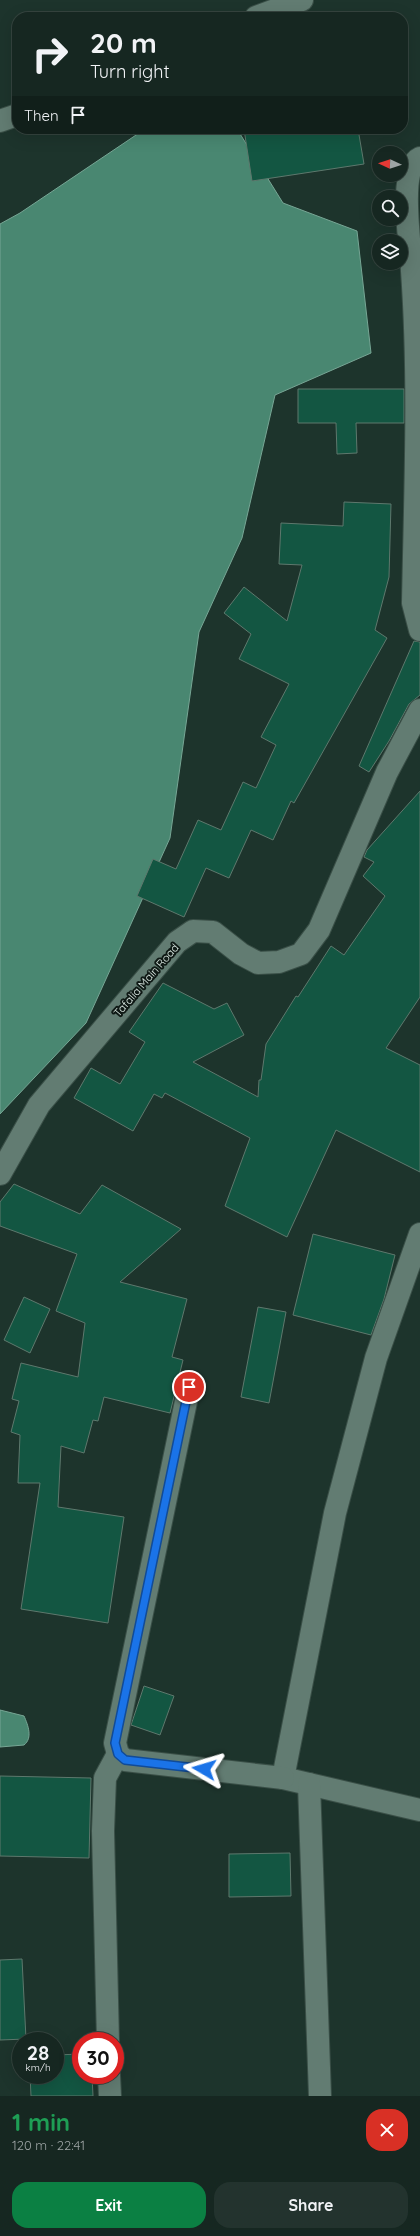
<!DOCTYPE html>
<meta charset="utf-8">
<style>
body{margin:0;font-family:Quicksand,sans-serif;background:#23332e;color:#f1f3f6;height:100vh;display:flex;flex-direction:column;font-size:15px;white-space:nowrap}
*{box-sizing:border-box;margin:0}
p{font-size:13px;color:#9ea5a5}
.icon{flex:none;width:22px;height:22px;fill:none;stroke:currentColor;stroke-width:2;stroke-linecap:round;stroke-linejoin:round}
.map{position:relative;height:2096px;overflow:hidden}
.details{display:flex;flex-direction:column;background:#162721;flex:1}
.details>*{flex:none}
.hud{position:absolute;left:12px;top:12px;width:396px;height:122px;border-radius:16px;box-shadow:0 4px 16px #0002,0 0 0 1px #35443f;background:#162721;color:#f1f3f6;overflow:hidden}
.needle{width:26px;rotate:273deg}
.buttons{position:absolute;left:372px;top:146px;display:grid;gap:8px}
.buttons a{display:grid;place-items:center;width:36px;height:36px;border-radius:50%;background:#162721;box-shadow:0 4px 16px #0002,0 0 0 1px #35443f;font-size:20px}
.speed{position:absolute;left:12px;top:2032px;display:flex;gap:8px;font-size:20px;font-weight:700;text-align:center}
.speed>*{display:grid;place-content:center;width:52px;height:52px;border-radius:50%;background:#162721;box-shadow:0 4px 16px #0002,0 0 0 1px #35443f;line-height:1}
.speed small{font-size:10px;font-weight:400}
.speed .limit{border:6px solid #d22;background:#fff;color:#111}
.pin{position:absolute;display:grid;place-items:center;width:34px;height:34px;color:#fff;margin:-17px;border:2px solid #fff;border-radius:50%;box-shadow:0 1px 4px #0007}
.me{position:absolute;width:44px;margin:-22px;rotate:277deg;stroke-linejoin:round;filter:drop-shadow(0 0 3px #0008)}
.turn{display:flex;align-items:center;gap:14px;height:84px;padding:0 12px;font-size:18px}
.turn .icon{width:52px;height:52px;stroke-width:2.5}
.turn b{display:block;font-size:28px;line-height:34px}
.then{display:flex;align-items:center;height:38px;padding:0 12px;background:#0003;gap:8px;font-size:15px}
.round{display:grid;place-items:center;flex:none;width:42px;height:42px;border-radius:16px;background:#23332e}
.headline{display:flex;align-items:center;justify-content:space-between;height:68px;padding:0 12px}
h1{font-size:24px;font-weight:700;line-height:30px;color:#1e9e55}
.cta{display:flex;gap:8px;margin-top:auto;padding:8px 12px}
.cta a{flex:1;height:46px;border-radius:16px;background:#0b8043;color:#fff;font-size:16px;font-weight:700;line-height:46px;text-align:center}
.cta a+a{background:#23332e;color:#f1f3f6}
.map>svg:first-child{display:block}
.water{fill:#498771;stroke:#77a695}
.building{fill:#135642;stroke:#5e786d}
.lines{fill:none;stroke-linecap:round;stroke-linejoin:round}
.minor-casing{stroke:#3a4f47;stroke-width:24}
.minor{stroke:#627c72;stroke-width:22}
.route-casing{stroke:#114b97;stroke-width:10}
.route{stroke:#1a73e8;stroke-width:7}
.labels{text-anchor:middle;stroke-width:4;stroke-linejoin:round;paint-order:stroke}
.street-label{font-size:11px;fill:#e1efe9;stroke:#0f1915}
</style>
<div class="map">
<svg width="420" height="2096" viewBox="0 0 420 2096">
<rect width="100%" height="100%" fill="#1d342c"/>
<g class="water">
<path d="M 145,129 L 237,129 L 283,203 L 357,231 L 371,353 L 275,395 L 242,538 L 199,632 L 170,838 L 86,1023 L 0,1114 L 0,224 L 20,213 Z"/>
<path d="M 0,1710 L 24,1716 C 28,1725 33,1738 24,1745 L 0,1747 Z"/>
</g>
<g class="building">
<path d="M 244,129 L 358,129 L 364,164 L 252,181 Z"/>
<path d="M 298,389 L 404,389 L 404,423 L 356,423 L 357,453 L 337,454 L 336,423 L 298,423 Z"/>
<path d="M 344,502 L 391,504 L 389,577 L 375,630 L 387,638 L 294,803 L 291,801 L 273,840 L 251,830 L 229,878 L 206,868 L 184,917 L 137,896 L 153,859 L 176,869 L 198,820 L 221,830 L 243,782 L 256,788 L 276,745 L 261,737 L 289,684 L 239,659 L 251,634 L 224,613 L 244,587 L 287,621 L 302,565 L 279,564 L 281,523 L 343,526 Z"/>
<path d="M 414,641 L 420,642 L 420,695 L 409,704 L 389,741 L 369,772 L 359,766 Z"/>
<path d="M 420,791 L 420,997 L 386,1048 L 420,1065 L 420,1172 L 336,1130 L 287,1237 L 225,1206 L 250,1138 L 165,1093 L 162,1098 L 154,1094 L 133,1131 L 74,1098 L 91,1068 L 120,1084 L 145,1042 L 129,1032 L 163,983 L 214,1009 L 227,1003 L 244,1035 L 193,1062 L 258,1097 L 259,1080 L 261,1080 L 266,1044 L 296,996 L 298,997 L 331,946 L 344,955 L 385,896 L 363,876 L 374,862 L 364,857 L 367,850 Z"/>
<path d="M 14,1184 L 80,1214 L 102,1185 L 181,1229 L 120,1282 L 187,1299 L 172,1357 L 183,1360 L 170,1413 L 104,1397 L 98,1421 L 93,1420 L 84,1453 L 61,1446 L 58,1507 L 124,1517 L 108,1623 L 21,1609 L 40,1483 L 18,1483 L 20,1435 L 11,1432 L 19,1401 L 12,1399 L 21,1363 L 78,1377 L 85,1323 L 56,1311 L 77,1254 L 0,1226 L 0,1202 Z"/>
<path d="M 313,1234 L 395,1255 L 384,1299 L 371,1335 L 293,1315 Z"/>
<path d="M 24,1297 L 50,1309 L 30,1353 L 4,1340 Z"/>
<path d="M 258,1307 L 286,1312 L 269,1403 L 241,1397 Z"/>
<path d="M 144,1686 L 174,1696 L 160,1735 L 131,1725 Z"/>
<path d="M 0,1776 L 91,1778 L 89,1858 L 0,1856 Z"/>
<path d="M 290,1853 L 291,1896 L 229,1897 L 229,1854 Z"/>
<path d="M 22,1959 L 26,2039 L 0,2040 L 0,1960 Z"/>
<path d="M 81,2054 L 81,2075 L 92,2075 L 93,2096 L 31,2096 L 30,2075 L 55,2075 L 55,2055 Z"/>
</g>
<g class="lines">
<defs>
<g id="minor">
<path d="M 256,17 L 302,0"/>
<path d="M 0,121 L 17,115"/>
<path d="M 420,158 C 397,169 411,249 412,271 C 420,382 415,493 413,603 L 420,630"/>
<path d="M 0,1174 L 39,1105 L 177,942 L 193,931 L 213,932 L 241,954 L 258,963 L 279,962 L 301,954 L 319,930 L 387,772 L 420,710"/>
<path d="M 420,1234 L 376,1358 L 335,1513 L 283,1778 L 420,1810"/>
<path d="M 189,1387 L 115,1743 L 118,1754 L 125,1760 L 283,1778"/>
<path d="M 309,1784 L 320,2096"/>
<path d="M 108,2041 L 103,1831 L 105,1778 L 118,1754"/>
<path d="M 109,2075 L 110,2096"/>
</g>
</defs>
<use href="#minor" class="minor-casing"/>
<use href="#minor" class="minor"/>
</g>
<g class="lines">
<defs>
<path id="route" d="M 189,1387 L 115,1743 L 118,1754 L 125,1760 L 204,1769"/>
</defs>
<use href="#route" class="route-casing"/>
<use href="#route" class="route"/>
</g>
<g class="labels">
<g class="street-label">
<text transform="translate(146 980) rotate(-49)" y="4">Tafalia Main Road</text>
</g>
</g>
</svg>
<div class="buttons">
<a><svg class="needle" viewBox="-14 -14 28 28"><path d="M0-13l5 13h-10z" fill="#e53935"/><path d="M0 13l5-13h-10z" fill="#9ea5a5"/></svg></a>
<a><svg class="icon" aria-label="search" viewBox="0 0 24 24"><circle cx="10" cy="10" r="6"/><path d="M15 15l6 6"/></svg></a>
<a><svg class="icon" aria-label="layers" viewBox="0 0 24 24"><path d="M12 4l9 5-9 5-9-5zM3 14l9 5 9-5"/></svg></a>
</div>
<div class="speed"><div>28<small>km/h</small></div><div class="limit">30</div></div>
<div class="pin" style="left:189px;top:1387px;background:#d93025"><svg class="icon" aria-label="arrive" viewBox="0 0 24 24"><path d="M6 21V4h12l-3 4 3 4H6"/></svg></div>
<svg class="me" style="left:204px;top:1769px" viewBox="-20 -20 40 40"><path d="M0-17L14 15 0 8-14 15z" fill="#1a73e8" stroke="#fff" stroke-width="4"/></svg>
<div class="hud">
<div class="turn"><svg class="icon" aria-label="right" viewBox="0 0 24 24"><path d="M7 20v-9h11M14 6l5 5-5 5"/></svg><div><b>20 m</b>Turn right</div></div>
<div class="then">Then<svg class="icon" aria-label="arrive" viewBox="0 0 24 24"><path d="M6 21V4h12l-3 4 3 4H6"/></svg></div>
</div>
</div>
<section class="details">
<div class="headline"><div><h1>1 min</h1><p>120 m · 22:41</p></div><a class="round" style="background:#d93025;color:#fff"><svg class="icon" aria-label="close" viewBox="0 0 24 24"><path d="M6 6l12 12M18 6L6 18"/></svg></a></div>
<div class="cta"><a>Exit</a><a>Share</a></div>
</section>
